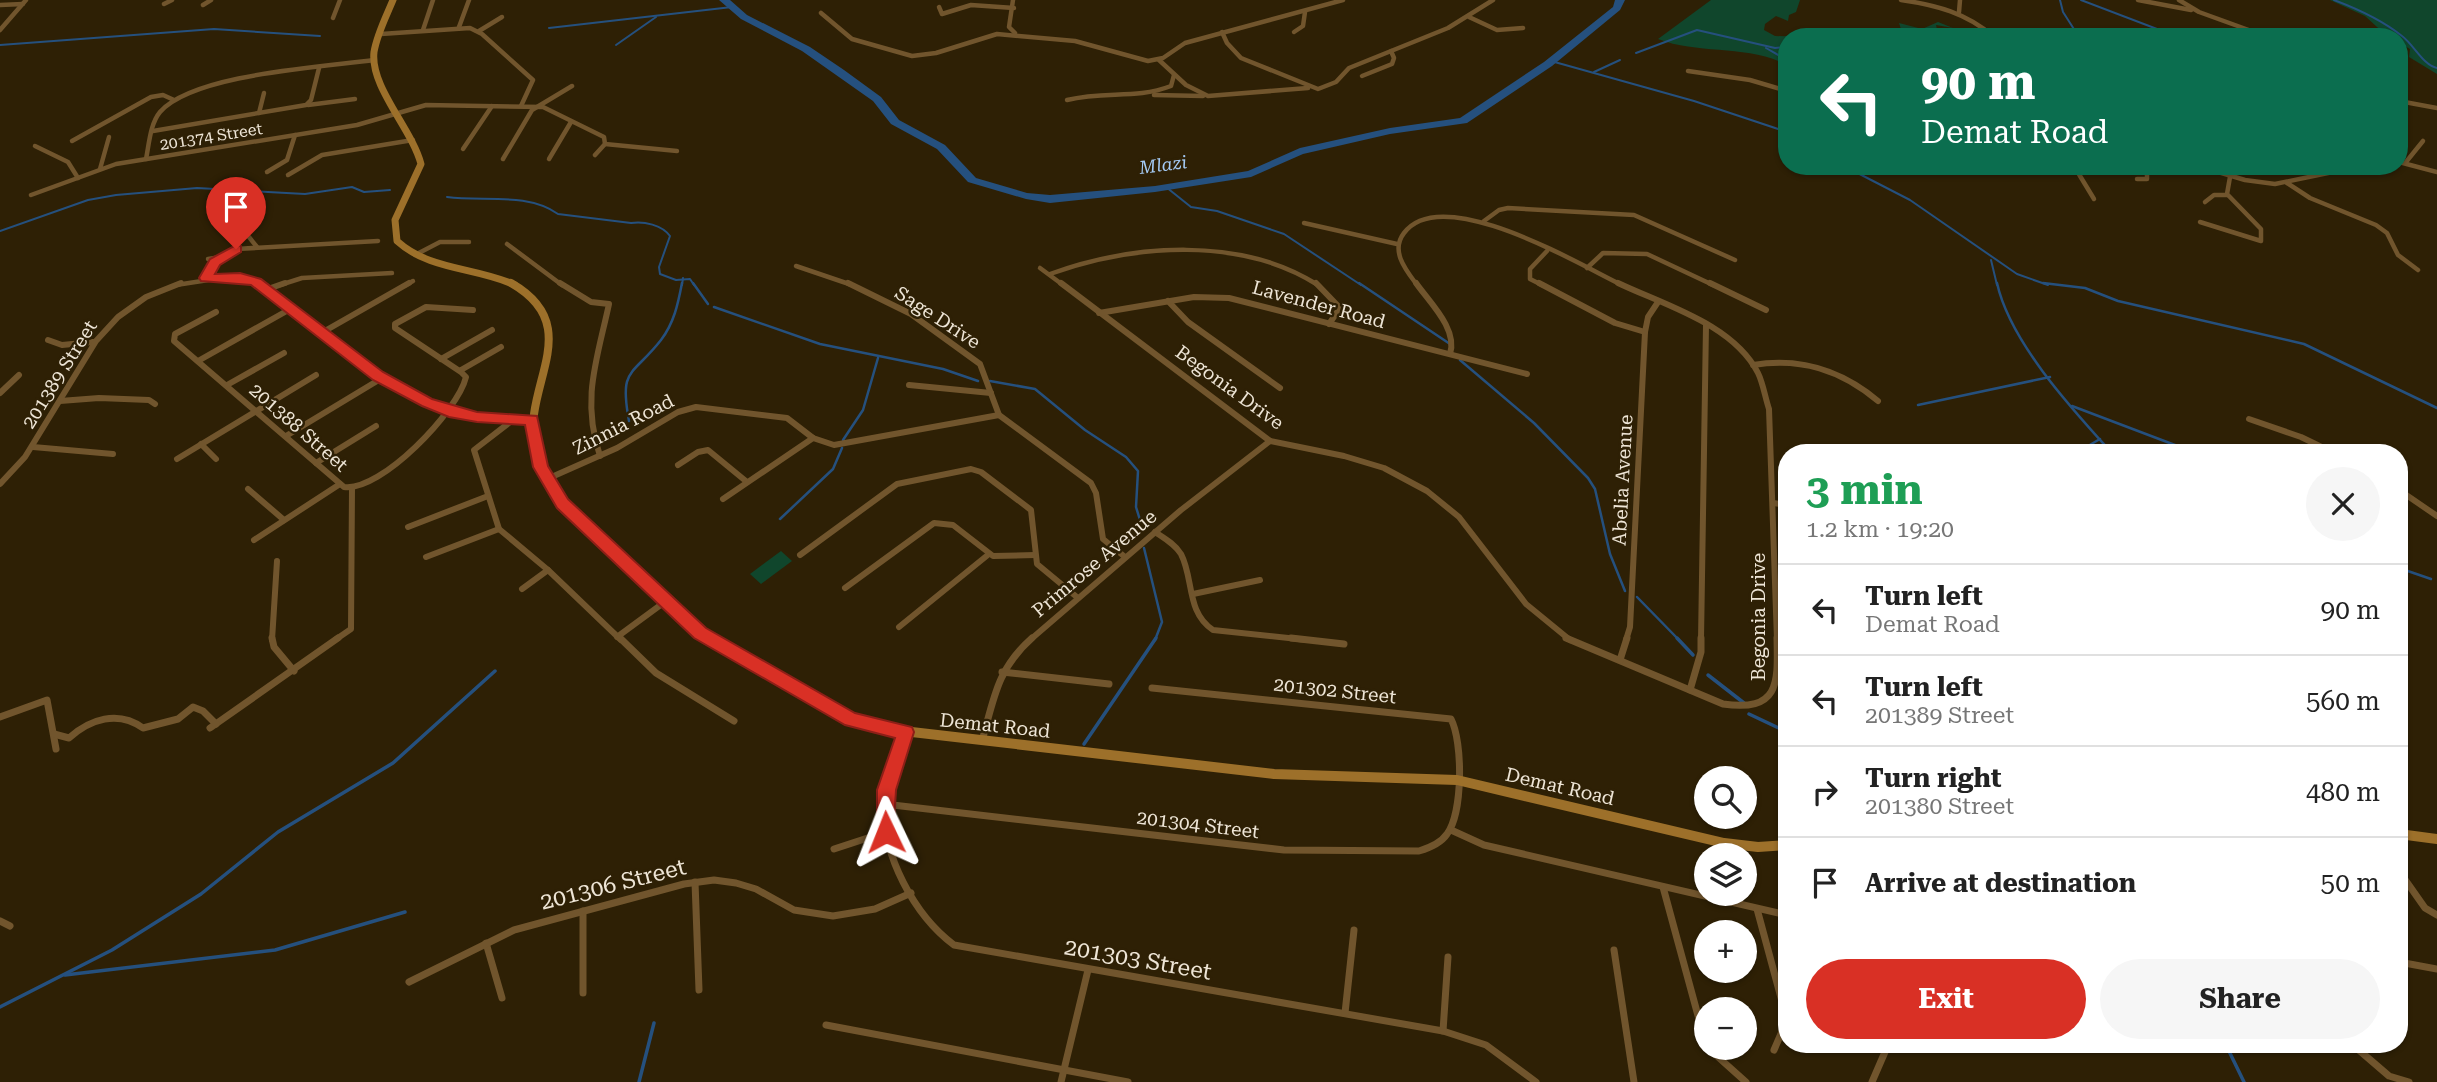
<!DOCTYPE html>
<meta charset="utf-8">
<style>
body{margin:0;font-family:"Roboto Serif",serif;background:#f6f6f6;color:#222;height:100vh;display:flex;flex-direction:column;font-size:26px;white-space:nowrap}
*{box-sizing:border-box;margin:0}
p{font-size:23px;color:#767676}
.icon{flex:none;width:38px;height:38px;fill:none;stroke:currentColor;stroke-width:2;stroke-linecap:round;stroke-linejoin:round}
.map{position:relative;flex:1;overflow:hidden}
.panel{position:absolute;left:1778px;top:444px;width:630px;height:609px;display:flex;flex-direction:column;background:#fff;border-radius:28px;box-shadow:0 2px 5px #0004}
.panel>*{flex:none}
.guide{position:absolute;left:1778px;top:28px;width:630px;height:147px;border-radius:28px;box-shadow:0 2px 5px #0004;background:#0b6e4f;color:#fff;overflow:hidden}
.fabs{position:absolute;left:1694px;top:766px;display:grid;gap:14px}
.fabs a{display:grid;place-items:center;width:63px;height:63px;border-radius:50%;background:#fff;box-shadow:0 2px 5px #0004;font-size:35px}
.pin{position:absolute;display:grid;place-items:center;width:60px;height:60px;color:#fff;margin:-72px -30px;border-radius:50% 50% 50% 0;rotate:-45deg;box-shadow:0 0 7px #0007}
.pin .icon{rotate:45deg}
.me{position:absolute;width:77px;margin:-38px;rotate:358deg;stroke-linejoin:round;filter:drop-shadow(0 0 5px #0008)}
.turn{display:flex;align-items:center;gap:24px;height:147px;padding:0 28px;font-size:32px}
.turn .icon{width:91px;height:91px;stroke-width:2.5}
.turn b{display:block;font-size:49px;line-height:60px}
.round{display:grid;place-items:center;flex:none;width:74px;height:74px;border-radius:37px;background:#f6f6f6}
.summary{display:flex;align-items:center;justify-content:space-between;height:119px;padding:0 28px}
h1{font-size:42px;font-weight:700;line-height:52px;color:#1e9e55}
.primary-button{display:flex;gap:14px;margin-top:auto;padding:14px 28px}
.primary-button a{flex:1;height:80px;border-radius:42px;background:#d93025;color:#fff;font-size:28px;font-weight:700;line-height:80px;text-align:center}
.primary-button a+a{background:#f6f6f6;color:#222}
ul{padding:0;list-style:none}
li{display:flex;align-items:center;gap:21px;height:91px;padding:0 28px;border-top:2px solid #e0e0e0}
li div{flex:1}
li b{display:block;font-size:26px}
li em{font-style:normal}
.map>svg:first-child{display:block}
.green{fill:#10462c}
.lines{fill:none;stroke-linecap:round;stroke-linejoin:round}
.stream-far2{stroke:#25507e;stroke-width:2}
.stream-far1{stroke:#25507e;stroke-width:2.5}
.stream{stroke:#25507e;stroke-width:3.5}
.river{fill:#25507e;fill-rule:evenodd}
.street-far2{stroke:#71552d;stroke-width:4.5}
.street-far1{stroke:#71552d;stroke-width:6}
.street{stroke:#71552d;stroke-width:7}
.secondary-far2{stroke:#9d702a;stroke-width:7}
.secondary-far1{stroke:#9d702a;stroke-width:8}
.secondary{stroke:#9d702a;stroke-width:10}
.route{fill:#d93025;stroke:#8d1f18;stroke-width:2}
.labels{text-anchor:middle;stroke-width:5;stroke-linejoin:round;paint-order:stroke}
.far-street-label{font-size:16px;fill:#eee5d6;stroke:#2e2005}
.far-water-label{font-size:18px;font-style:italic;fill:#a4caf4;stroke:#2e2005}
.street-label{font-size:19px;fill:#eee5d6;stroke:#2e2005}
.near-street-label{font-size:23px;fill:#eee5d6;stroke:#2e2005}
</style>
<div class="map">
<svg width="2437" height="1082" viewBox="0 0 2437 1082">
<rect width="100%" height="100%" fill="#2e2005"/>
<g class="green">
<path d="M 1711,0 L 1800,0 L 1796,12 L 1789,15 L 1788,21 L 1776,16 L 1765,24 L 1764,30 L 1775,36 L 1812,37 L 1787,37 L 1787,65 C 1747,44 1699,55 1658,39 Z"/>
<path d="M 2330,0 L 2437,0 L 2437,74 L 2409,57 L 2410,49 L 2399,43 L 2399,37 L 2388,37 L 2365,16 Z"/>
<path d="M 1938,22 L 1953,28 L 1936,25 L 1939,37 L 1878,37 L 1884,30 L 1901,29 L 1899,23 L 1922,29 Z"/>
<path d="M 781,551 L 792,561 L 761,584 L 750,574 Z"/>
</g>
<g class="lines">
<g class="stream-far2">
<path d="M 2060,0 L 2063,12 L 2079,37"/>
<path d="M 2081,0 L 2178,37"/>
<path d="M 2334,0 C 2358,9 2382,20 2402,36 C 2414,45 2423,65 2437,68"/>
<path d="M 549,28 L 732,7"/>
<path d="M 1899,37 L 1933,35"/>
<path d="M 0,45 L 214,29 L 320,36"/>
<path d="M 616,45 L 656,17"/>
<path d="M 1766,48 L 1787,60"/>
<path d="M 1636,53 L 1697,30 L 1775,48 L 1787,47"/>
<path d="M 1551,61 L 1694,101 L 1787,132"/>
<path d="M 1594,72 L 1620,60"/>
<path d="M 1844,166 L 1910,200 L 2017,274 L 2048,285"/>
<path d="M 1166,187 L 1191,207 L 1217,211 L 1284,234 L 1361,285"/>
<path d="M 447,197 C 483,202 527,192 558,214 L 631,223 C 644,221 662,225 670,236 L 659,267 L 660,274 L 676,280 L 690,279 L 694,285"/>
<path d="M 0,231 L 88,200 L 116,195 L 197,188 L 305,194 L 352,187 L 364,192 L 390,190"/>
<path d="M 1991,260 L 1997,285"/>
<path d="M 682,285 L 683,278"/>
</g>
<g class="stream-far1">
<path d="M 693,283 L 708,304"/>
<path d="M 1359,283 L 1450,344"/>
<path d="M 1997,283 C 2010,342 2072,409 2112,453"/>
<path d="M 2043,283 L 2085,288 L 2118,301 L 2304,344 L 2437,408"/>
<path d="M 714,307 L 820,344 L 943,369 L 978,381"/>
<path d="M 1460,360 L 1534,423 L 1588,478 L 1595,489 L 1610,554 L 1625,591"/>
<path d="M 990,381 L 1035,389 L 1085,430 L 1126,457 L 1138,471 L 1136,507 L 1140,520"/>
<path d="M 1918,405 L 2050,377"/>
<path d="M 2072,406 L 2196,453"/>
<path d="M 629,421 C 619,367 632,377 661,340 C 674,323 678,304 682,283"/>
<path d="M 843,440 L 863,410 L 878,358"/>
<path d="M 2076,453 L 2100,439"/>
<path d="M 780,519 L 833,469 L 842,448"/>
<path d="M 1144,548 L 1162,622 L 1155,640"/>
<path d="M 2399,568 L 2431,579"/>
<path d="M 1637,597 L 1679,640"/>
</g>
<g class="stream">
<path d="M 1677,638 L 1693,655"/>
<path d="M 1708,675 L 1744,703"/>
<path d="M 1749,714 L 1787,732"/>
<path d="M 1084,744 L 1156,638"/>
<path d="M 65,975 L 275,950 L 405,912"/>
<path d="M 0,1007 L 112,950 L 201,894 L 278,832 L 393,763 L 495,671"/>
<path d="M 2226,1045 L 2244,1082"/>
<path d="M 639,1082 L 654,1023"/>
</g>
<path class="river" d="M 719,0 L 730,0 L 747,15 L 810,47 L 844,70 L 881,97 L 899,120 L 945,145 L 976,178 L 1027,193 L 1050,195 L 1155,186 L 1248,171 L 1300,148 L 1390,128 L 1460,118 L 1544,62 L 1613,7 L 1615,0 L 1625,0 L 1620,10 L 1552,66 L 1467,123 L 1390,134 L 1303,154 L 1251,177 L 1155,192 L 1050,203 L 1026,199 L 968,182 L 937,149 L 891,124 L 873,101 L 802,51 L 741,19 Z"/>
<g class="street-far2">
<path d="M 1013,0 L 1009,27 L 1015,33"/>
<path d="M 1901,0 C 1936,5 1967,13 1994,37"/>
<path d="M 2138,0 L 2191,10"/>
<path d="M 2179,0 L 2199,12 L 2268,37"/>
<path d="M 164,4 L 172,0"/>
<path d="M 0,5 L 23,4"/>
<path d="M 203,5 L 211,0"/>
<path d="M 939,7 L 942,14 L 971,5 L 1014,8"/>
<path d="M 1959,12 L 1960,0"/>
<path d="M 821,13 L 852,39 L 912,56 L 936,53 L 997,34 L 1075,41 L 1148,61 L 1163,58 L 1185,43 L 1343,0"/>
<path d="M 1469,17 L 1497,30 L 1523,28"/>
<path d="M 333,18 L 340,0"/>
<path d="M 459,27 L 469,0"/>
<path d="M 0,30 L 26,0"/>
<path d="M 423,30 L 433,0"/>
<path d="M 479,31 L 502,17"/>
<path d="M 1222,32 L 1227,43 L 1241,58 L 1318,89 L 1336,82 L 1349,68 L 1448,28 L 1493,0"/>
<path d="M 1294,32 L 1303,26 L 1305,12"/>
<path d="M 381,34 L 470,28 L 482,34 L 533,80 L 521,106"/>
<path d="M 2288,37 L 2318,34 L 2333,37"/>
<path d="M 1159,60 L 1186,85 L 1208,96 L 1308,88"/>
<path d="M 1688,71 L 1750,80 L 1787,91"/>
<path d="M 1362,76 L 1392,64 L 1394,58 L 1391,51"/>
<path d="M 1154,95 L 1203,96"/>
<path d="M 1067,100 C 1106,90 1134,100 1171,86 L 1174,75"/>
<path d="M 2399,101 L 2437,108"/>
<path d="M 308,105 L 355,99"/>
<path d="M 259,113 L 264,93"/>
<path d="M 153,131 L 306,105 L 311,100 L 319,68"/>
<path d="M 72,141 L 151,97 L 163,95 L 174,100"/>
<path d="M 605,144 L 677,151"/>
<path d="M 35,146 L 68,162 L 78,178"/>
<path d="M 463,149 L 492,106"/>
<path d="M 146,159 C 149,145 150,124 160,112 C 193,74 323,67 374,60"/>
<path d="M 503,159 L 532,110 L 572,86"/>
<path d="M 549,159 L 571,122"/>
<path d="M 2399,162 L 2437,172"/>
<path d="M 2406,162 L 2423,141"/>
<path d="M 2074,166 L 2094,199"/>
<path d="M 2198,166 L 2245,180 L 2275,184 L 2362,166"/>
<path d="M 100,169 L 109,137"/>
<path d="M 267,172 L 287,160 L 295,135"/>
<path d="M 288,175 L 322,155 L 413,140"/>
<path d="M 2137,179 L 2147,179 L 2147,166"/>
<path d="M 2287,183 L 2310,198 L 2376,225 L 2387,233 L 2398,255 L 2418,270"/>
<path d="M 31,195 L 116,164 L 357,125 L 426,105 L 543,107 L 604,137 L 605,144 L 595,155"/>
<path d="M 2205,202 L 2214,195 L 2227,195"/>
<path d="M 1484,221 L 1499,210 L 1508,208 L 1634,215 L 1735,260"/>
<path d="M 2200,222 L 2261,241 L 2261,229 L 2227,194 L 2230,177"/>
<path d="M 1304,223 L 1397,244"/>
<path d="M 249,237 L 257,247"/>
<path d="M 507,244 L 562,285"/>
<path d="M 415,255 L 440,242 L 469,242"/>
<path d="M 208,259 L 221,257"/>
<path d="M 796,266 L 852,285"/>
<path d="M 1040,268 L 1063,285"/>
<path d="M 1587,268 L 1603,253 L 1647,254 L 1713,285"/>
<path d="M 1050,274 C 1133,244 1241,236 1318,285"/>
<path d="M 206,278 L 215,262 L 236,249 L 378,241"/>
<path d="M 176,285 L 228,277 L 261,285"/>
<path d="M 280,285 L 302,278 L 392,273"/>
<path d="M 406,285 L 413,281"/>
<path d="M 1417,285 C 1406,270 1390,251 1404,233 C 1442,182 1580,265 1622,285"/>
<path d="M 1542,285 L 1530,279 L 1530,269 L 1547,251"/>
</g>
<g class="street-far1">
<path d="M 258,283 C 322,325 381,395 457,414 C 481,420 507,419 532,420"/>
<path d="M 560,283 L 591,302 L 609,304 C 597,360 581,399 600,456"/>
<path d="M 848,283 L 911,314 L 980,364 L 999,415 L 1091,483 L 1096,493 L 1103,539 L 1125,557"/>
<path d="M 1061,283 L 1270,441 L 1344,456 L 1384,468 L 1427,491 L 1459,517 L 1526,604 L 1570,640"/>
<path d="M 1316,283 L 1340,308 L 1329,324"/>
<path d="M 1416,283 C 1430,303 1458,329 1450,354"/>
<path d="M 1539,283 L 1615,323 L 1645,332"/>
<path d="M 1618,283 C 1664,305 1733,324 1758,373 C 1763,383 1765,397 1769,409 L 1777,640"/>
<path d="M 1710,283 L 1766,310"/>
<path d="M 268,289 L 285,283"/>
<path d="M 1168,301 L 1188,322 L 1280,388"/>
<path d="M 216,312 L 175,334 L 174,341 L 344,487 C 381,492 458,411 466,377 L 461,372 L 395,328 L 395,324 L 426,307 L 473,310"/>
<path d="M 1099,313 L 1194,297 L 1229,298 L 1527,374"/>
<path d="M 323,332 L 409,283"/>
<path d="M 48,340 L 62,345 L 93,342"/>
<path d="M 441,359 L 492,330"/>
<path d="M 198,361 L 292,308"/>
<path d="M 1753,365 C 1801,357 1841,370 1878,401"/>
<path d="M 461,370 L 501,347"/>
<path d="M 227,385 L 284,353"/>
<path d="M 909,385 L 991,393"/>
<path d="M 0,393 L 19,375"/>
<path d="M 60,401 L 99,398 L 149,400 L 155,404"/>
<path d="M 514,419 L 474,450 L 499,529 L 548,570 L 621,640"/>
<path d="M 2249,419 L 2301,437 L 2334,453"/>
<path d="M 286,436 L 382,378"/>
<path d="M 201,444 L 216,459"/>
<path d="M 33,447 L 113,454"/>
<path d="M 177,459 L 316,375"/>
<path d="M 316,463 L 376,426"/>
<path d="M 678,465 L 698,452 L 708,450 L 747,482"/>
<path d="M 547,479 L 617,448 L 678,412 L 696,407 L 787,418 L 813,438 L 834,445 L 999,415"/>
<path d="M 0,484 L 25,457 L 96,341 L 118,317 L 146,297 L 181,283"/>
<path d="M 248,489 L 284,520"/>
<path d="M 2399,490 L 2437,516"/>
<path d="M 723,499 L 813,438"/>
<path d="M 1773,503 L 1787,505"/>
<path d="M 408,527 L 488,496"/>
<path d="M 1155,532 C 1164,538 1175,544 1181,554 C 1194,579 1186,612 1213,630 L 1307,640"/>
<path d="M 254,540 L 340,484"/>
<path d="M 800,555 L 897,484 L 971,469 L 981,472 L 1031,510 L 1037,564 L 1078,598"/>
<path d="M 426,557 L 499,529"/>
<path d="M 845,588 L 934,523 L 953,525 L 993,556 L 1035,555"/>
<path d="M 522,589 L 548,570"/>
<path d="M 1193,594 L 1260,580"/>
<path d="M 899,627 L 989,554"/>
<path d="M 617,637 L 666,601"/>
<path d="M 272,640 L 277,561"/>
<path d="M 335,640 L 351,629 L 352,488"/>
<path d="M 1030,640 L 1181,510 L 1270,441"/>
<path d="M 1626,640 L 1630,627 L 1645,332 L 1648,317 L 1658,302"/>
<path d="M 1701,640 L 1706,325"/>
</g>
<g class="street">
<path d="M 272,638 L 274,647 L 294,671"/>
<path d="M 620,638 L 656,673 L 734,721"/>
<path d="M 1291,638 L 1344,644"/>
<path d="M 1566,638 L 1723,704 C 1780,712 1778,683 1777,638"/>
<path d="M 1620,660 L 1627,638"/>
<path d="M 1002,672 L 1109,684"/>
<path d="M 1690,690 L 1701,652 L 1701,638"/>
<path d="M 0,717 L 47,700 L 56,749"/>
<path d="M 210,728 L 338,638"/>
<path d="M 905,732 C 897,755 885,780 884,804 C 882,855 914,915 954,945 L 1443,1031 L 1486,1045 L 1536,1082"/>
<path d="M 54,734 L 69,738 C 90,719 118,710 143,728 L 178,719 L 193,707 L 203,711 L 216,724"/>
<path d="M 982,741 C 994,698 997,669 1032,638"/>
<path d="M 884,804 L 1284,850 L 1419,851 C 1429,848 1441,843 1447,834 C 1463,813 1463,742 1451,719 L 1152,688"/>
<path d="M 1451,830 L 1484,845 L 1787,915"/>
<path d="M 834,849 L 886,832"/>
<path d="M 2399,871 L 2425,908 L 2437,915"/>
<path d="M 695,882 L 699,990"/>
<path d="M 1663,887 L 1706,1045"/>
<path d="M 1757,909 L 1787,1020"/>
<path d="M 583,911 L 583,993"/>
<path d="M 0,921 L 10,926"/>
<path d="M 486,943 L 502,998"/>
<path d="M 1614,950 L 1634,1082"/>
<path d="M 2399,962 L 2437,969"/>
<path d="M 409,982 L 514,930 L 684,884 L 714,880 L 736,883 L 756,889 L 794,910 L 833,916 L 875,909 L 911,893"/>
<path d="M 1345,1013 L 1354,930"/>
<path d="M 826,1025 L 1128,1082"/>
<path d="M 1443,1031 L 1448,957"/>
<path d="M 2353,1045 L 2389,1076 L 2409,1082"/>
<path d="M 1708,1048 L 1746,1082"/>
<path d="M 1774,1050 L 1787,1020"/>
<path d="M 1061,1082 L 1088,970"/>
<path d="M 1872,1082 L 1888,1045"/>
</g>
<path class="secondary-far2" d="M 393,0 C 386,17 377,34 374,52 C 370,87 412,129 421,164 L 395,220 L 397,241 C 430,271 476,267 515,285"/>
<path class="secondary-far1" d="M 511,283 C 588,327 521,386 535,447 C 548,508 653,589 700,633 L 712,640"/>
<g class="secondary">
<path d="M 709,638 L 838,713 L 877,728 L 1274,774 L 1457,780 L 1724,843 L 1758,847 L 1787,845"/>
<path d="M 2399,834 L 2437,839"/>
</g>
</g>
<path class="route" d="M 236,245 L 241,246 L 241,252 L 220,265 L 215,274 L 240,273 L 261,279 L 383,372 L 432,399 L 477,412 L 537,416 L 548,466 L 568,499 L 706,628 L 855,713 L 912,727 L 914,732 L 896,790 L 893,838 L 886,841 L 880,838 L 877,832 L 877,790 L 895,738 L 845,725 L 694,638 L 557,508 L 533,467 L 525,425 L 477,422 L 449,417 L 422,406 L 373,380 L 251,285 L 201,281 L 199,278 L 210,259 Z"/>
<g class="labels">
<g class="far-street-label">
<text transform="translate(211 136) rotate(-9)" y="6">201374 Street</text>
</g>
<g class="far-water-label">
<text transform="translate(1163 165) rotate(-7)" y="6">Mlazi</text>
</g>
<g class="street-label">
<text transform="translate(1319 304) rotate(15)" y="7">Lavender Road</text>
<text transform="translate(938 317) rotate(33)" y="7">Sage Drive</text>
<text transform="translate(59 374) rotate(-58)" y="7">201389 Street</text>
<text transform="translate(1230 387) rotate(36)" y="7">Begonia Drive</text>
<text transform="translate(623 424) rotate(-27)" y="7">Zinnia Road</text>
<text transform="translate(299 427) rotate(41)" y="7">201388 Street</text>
<text transform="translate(1622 480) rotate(-87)" y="7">Abelia Avenue</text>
<text transform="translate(1094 563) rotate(-40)" y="7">Primrose Avenue</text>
<text transform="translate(1758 617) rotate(-90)" y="7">Begonia Drive</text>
<text transform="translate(1335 690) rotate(6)" y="7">201302 Street</text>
<text transform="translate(995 725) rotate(6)" y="7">Demat Road</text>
<text transform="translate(1560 786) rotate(13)" y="7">Demat Road</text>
<text transform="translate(1198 824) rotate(7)" y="7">201304 Street</text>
</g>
<g class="near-street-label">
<text transform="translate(613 884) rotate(-14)" y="8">201306 Street</text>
<text transform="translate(1138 959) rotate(10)" y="8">201303 Street</text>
</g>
</g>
</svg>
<div class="fabs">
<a><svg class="icon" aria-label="search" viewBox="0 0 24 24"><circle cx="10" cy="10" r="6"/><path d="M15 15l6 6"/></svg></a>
<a><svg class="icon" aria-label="layers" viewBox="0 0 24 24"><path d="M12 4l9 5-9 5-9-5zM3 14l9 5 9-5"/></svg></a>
<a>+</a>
<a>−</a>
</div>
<div class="pin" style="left:236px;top:249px;background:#d93025"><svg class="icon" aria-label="arrive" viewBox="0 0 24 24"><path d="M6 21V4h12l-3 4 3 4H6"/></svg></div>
<svg class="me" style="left:886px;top:832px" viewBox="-20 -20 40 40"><path d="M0-17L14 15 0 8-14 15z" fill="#d93025" stroke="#fff" stroke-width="4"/></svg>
<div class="guide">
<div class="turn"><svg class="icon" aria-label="left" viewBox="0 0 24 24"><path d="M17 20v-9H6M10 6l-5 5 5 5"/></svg><div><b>90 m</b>Demat Road</div></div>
</div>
<section class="panel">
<div class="summary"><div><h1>3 min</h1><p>1.2 km · 19:20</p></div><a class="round"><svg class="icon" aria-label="close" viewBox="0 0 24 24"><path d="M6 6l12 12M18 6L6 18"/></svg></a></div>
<ul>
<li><svg class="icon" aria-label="left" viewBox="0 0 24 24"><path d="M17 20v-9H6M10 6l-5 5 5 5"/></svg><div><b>Turn left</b><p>Demat Road</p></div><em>90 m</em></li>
<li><svg class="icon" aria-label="left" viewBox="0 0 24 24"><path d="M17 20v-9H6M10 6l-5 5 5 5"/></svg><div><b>Turn left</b><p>201389 Street</p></div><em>560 m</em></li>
<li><svg class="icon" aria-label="right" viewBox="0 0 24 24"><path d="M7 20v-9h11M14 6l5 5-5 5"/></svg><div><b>Turn right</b><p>201380 Street</p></div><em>480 m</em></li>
<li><svg class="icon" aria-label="arrive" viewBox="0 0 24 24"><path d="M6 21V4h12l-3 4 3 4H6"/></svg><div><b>Arrive at destination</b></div><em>50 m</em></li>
</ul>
<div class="primary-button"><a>Exit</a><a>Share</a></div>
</section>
</div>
